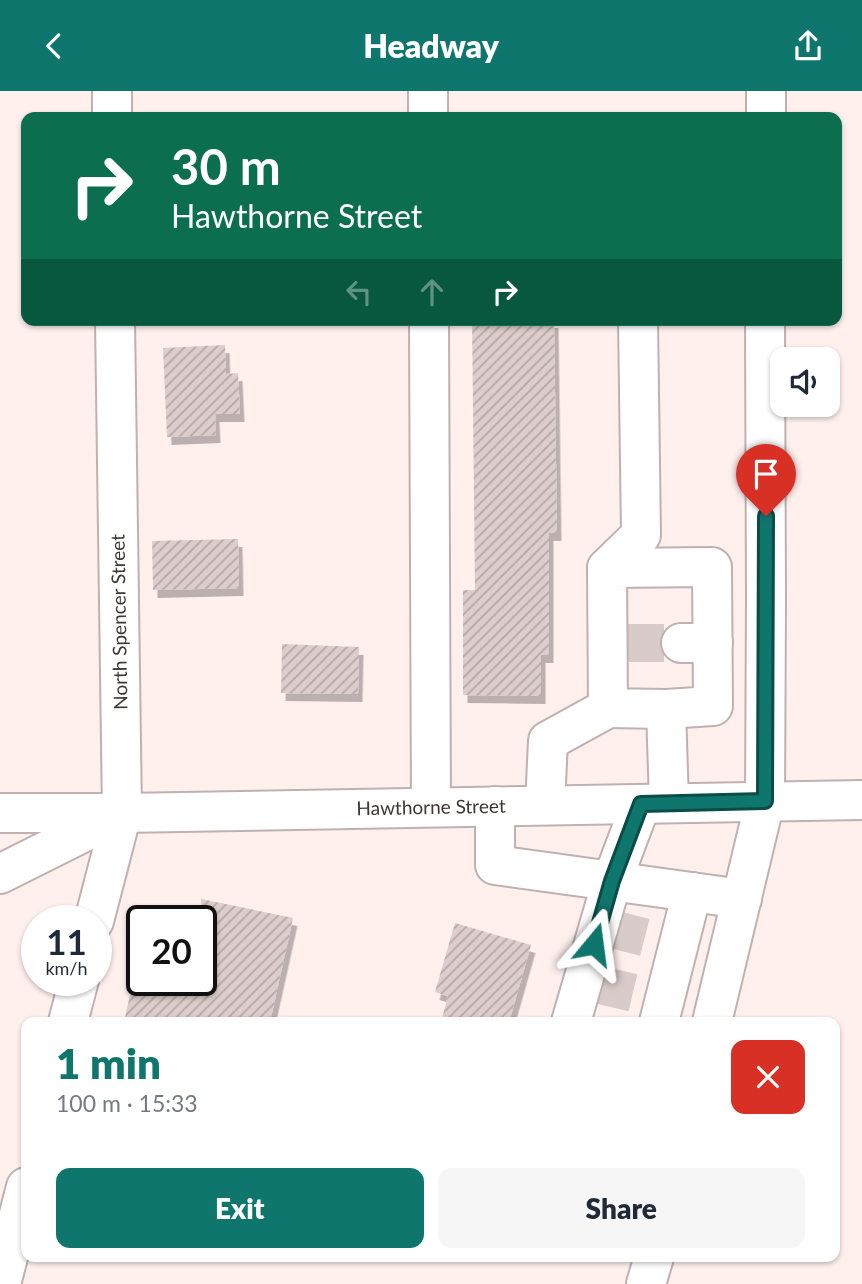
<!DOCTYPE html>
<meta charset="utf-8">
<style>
body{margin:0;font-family:Lato,sans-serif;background:#f6f6f7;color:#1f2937;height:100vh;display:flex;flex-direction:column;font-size:26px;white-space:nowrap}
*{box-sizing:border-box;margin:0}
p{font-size:23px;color:#747a83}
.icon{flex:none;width:38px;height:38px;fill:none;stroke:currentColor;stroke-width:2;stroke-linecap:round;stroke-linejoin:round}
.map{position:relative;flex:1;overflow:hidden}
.drawer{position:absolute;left:21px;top:926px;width:819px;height:245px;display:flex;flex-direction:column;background:#fff;border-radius:14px;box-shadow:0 2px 5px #0004}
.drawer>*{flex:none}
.hud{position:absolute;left:21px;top:21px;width:821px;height:214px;border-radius:14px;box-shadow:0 2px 5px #0004;background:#0b6e4f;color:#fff;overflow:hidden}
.tools{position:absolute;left:770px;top:256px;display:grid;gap:14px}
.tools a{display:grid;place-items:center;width:70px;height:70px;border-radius:14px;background:#fff;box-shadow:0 2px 5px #0004;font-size:35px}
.speed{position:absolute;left:21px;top:814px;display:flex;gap:14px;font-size:35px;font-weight:700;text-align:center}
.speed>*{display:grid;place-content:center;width:91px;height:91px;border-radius:50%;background:#fff;box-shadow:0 2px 5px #0004;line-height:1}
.speed small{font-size:18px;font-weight:400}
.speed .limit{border:4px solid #111;border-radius:10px;background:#fff;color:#111}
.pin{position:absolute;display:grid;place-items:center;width:60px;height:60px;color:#fff;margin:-72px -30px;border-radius:50% 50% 50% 0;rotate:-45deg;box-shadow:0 0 7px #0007}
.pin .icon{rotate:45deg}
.me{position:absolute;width:77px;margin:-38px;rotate:16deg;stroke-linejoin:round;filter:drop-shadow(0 0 5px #0008)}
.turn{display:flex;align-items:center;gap:24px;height:147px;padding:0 35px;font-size:32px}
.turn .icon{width:91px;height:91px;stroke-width:2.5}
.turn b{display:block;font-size:49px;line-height:60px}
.lanes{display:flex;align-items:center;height:66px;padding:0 35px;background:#0003;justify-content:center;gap:35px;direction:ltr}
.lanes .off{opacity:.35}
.round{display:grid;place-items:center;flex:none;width:74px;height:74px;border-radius:14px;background:#f6f6f7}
.summary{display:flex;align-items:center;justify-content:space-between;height:119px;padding:0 35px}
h1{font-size:42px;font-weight:800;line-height:52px;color:#0f766e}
.action{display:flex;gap:14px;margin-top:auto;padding:14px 35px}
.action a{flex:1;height:80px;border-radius:14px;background:#0f766e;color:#fff;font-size:28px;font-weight:800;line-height:80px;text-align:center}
.action a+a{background:#f6f6f7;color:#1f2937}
header{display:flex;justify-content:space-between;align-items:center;height:91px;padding:0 35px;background:#0f766e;color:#fff;font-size:32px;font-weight:800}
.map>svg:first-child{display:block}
.building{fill:url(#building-hatch);filter:url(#shadow)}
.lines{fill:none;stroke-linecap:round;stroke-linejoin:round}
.minor-tunnel{stroke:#d8cbc9;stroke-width:38;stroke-dasharray:38 19;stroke-linecap:butt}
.minor-casing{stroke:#c0b1b1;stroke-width:42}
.major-casing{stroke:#c0b1b1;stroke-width:42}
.minor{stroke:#fff;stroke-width:38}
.major{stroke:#fff;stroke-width:38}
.route-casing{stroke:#0a4d48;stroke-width:18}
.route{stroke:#0f766e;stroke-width:12}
.labels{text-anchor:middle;stroke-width:5;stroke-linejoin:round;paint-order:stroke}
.street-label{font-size:19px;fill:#3d3736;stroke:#fff}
</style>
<header><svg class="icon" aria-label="back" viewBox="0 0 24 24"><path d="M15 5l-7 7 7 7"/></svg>Headway<svg class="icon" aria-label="share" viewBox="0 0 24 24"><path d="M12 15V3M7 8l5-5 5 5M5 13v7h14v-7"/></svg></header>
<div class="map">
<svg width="862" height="1193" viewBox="0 0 862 1193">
<defs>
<pattern id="building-hatch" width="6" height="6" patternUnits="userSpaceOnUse" patternTransform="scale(1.75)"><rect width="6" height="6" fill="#ddcecd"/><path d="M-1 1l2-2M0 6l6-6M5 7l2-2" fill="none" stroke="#b4a8a7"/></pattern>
<filter id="shadow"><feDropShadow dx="4.5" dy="8" stdDeviation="0" flood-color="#0004"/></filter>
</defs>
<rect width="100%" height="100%" fill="#fff0ee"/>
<g class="building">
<path d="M 472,229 L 554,229 L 557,442 L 549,442 L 549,564 L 541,564 L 541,605 L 463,604 L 463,499 L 475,499 Z"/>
<path d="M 225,254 L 226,283 L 238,282 L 240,323 L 215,323 L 216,344 L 167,346 L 163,257 Z"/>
<path d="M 238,448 L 239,497 L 153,499 L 152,450 Z"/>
<path d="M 282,553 L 359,556 L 358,603 L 281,602 Z"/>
<path d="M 201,808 L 293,827 L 270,931 L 124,931 L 133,889 L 201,889 Z"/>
<path d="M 455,832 L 531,854 L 509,931 L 441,931 L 448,905 L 435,901 Z"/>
</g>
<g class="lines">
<g class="minor-tunnel">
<path d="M 626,552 L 681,552"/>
<path d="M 608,837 L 659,850"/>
<path d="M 596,893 L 642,904"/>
</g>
<defs>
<g id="minor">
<path d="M 112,0 L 112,26"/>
<path d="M 428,0 L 428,26"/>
<path d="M 429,229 L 431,716"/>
<path d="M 607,477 L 641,444 L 638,229"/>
<path d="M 681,552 L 713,552"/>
<path d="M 666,618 L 608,617 L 607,477 L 712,476 L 713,615 L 666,618 L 669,712"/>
<path d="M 545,714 L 548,650 L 608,617"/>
<path d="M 495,715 L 495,774 L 742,808"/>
<path d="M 0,722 L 122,722 L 862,709"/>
<path d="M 0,783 L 114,726"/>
<path d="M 94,830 L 122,722 L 115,229"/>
<path d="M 68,931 L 79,889"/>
<path d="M 571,931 L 612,790 L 641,713"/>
<path d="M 659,931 L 692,801"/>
<path d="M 1,1193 L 26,1096"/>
</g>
<g id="major">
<path d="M 766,26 L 766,0"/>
<path d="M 712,931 L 765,710 L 766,509 L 765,229"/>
<path d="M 646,1193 L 654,1166"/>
</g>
</defs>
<use href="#minor" class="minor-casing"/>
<use href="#major" class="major-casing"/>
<use href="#minor" class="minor"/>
<use href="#major" class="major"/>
</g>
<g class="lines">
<defs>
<path id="route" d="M 594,853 L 612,790 L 641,713 L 765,710 L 766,425"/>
</defs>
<use href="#route" class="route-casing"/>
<use href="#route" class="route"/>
</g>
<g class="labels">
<g class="street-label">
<text transform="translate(119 531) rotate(-91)" y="7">North Spencer Street</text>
<text transform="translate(431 716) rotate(-1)" y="7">Hawthorne Street</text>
</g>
</g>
</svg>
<div class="tools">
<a><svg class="icon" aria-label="sound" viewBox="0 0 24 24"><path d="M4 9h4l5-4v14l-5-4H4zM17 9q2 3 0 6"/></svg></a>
</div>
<div class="speed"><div>11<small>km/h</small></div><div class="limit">20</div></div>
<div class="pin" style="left:766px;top:425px;background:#d93025"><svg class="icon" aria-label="arrive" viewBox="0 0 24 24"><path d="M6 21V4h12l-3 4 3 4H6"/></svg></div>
<svg class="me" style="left:594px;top:853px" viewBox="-20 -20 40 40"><path d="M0-17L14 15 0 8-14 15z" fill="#0f766e" stroke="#fff" stroke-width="4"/></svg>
<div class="hud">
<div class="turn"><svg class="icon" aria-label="right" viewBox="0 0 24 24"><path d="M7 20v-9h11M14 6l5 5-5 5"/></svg><div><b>30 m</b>Hawthorne Street</div></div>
<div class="lanes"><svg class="icon off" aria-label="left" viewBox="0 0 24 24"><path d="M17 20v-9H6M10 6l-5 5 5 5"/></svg><svg class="icon off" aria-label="ahead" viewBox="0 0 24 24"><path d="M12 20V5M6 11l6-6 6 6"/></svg><svg class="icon" aria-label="right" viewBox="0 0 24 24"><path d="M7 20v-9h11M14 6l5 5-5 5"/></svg></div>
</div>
<section class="drawer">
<div class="summary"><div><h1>1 min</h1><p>100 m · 15:33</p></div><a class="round" style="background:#d93025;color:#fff"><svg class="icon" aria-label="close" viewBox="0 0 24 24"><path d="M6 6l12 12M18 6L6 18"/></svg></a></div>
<div class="action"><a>Exit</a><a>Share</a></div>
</section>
</div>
